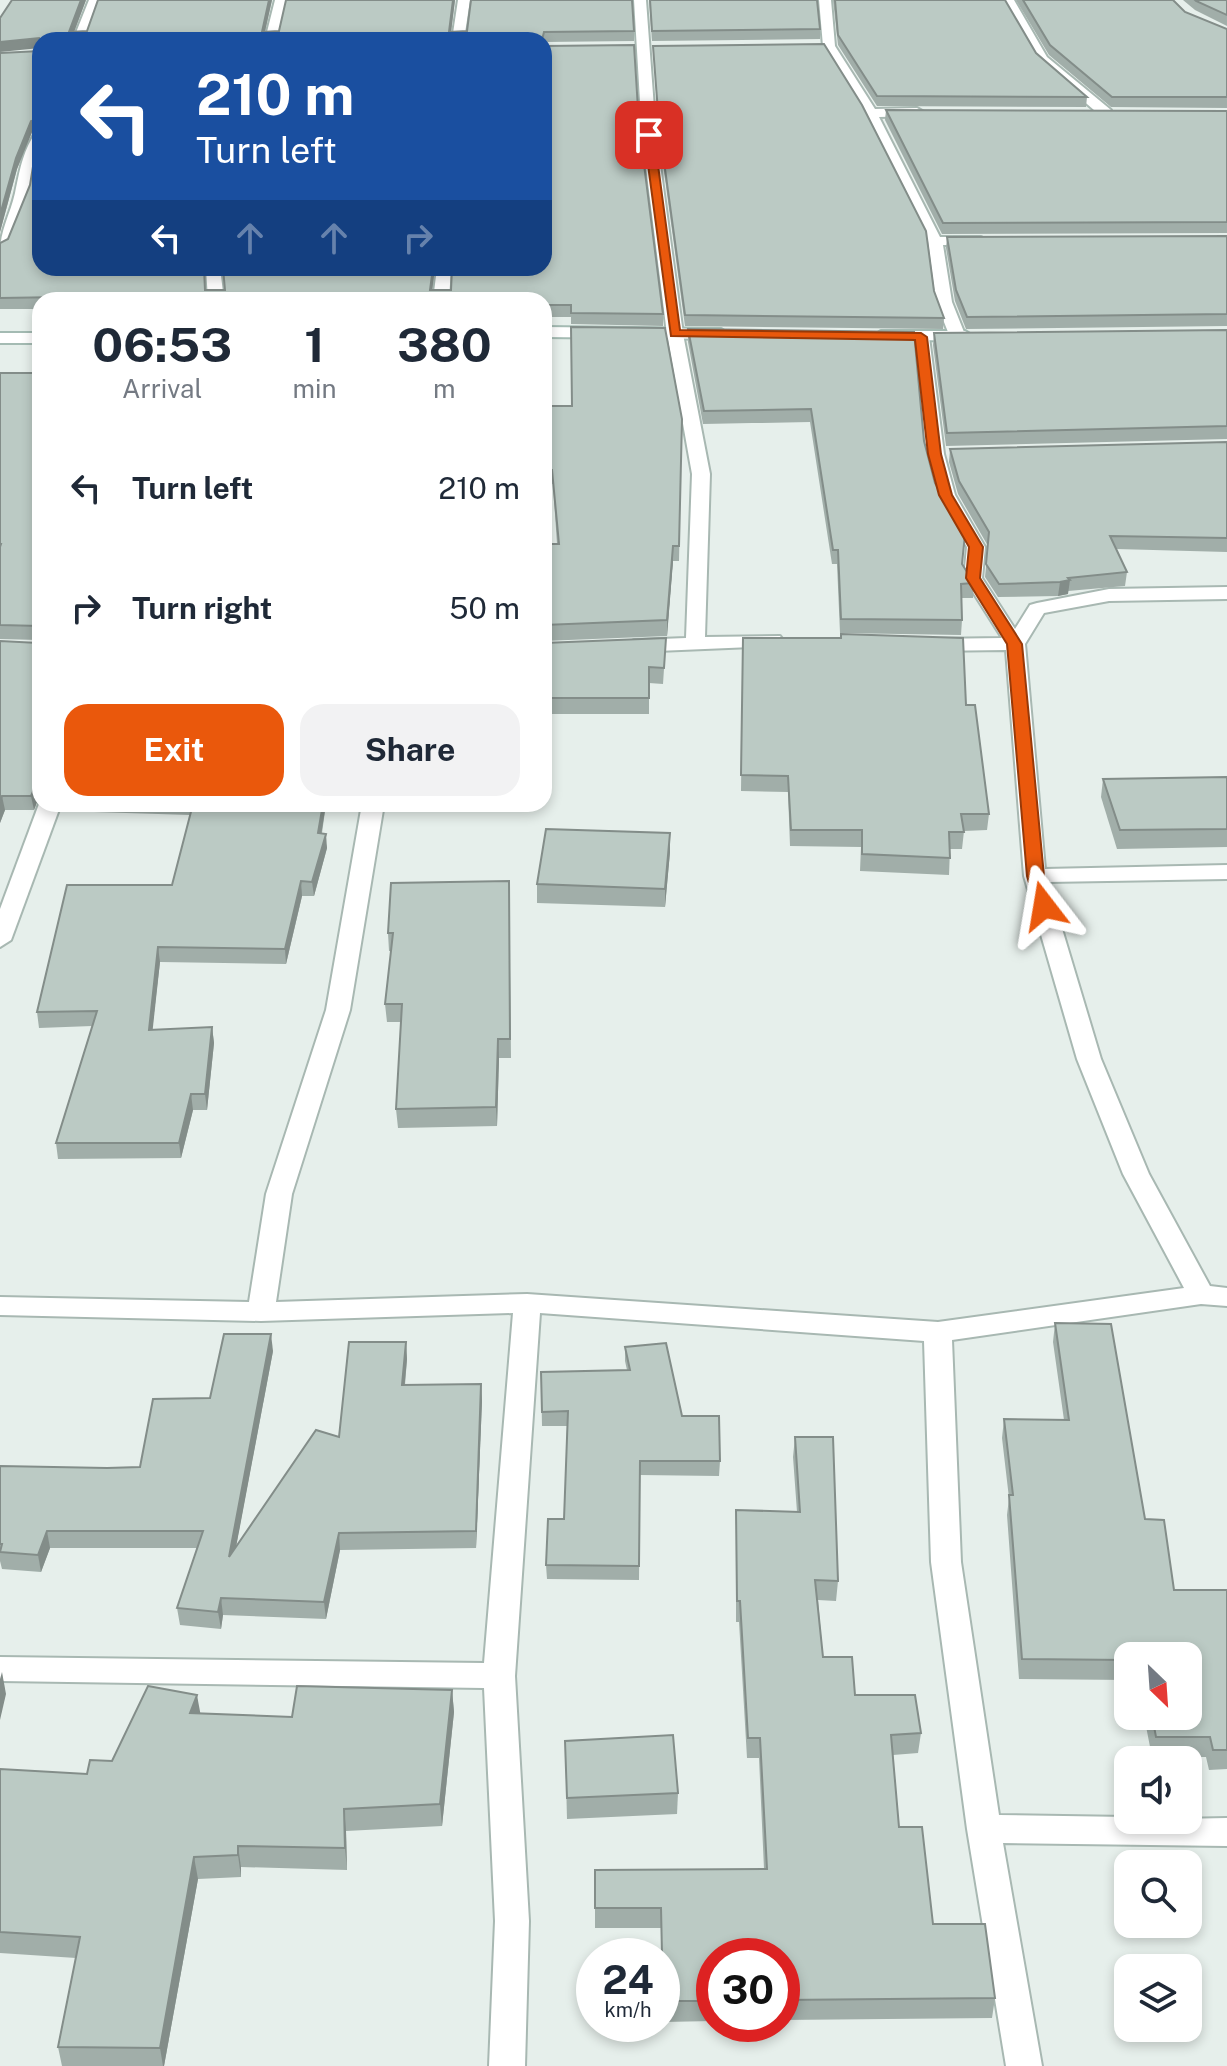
<!DOCTYPE html>
<style>
body{margin:0;font-family:"Public Sans",sans-serif;background:#f2f2f3;color:#1f2937;height:100vh;display:flex;flex-direction:column;font-size:30px;white-space:nowrap}
*{box-sizing:border-box;margin:0}
p{font-size:26px;color:#747a83}
.icon{flex:none;width:44px;height:44px;fill:none;stroke:currentColor;stroke-width:2;stroke-linecap:round;stroke-linejoin:round}
.map{position:relative;flex:1;overflow:hidden}
.details{position:absolute;left:32px;top:292px;width:520px;height:520px;display:flex;flex-direction:column;background:#fff;border-radius:24px;box-shadow:0 4px 12px #0003}
.details>*{flex:none}
.top-card{position:absolute;left:32px;top:32px;width:520px;height:244px;border-radius:24px;box-shadow:0 4px 12px #0003;background:#1a4fa0;color:#fff;overflow:hidden}
.needle{width:52px;rotate:155deg}
.tools{position:absolute;left:1114px;top:1642px;display:grid;gap:16px}
.tools a{display:grid;place-items:center;width:88px;height:88px;border-radius:16px;background:#fff;box-shadow:0 4px 12px #0003;font-size:40px}
.speed{position:absolute;left:576px;top:1938px;display:flex;gap:16px;font-size:40px;font-weight:700;text-align:center}
.speed>*{display:grid;place-content:center;width:104px;height:104px;border-radius:50%;background:#fff;box-shadow:0 4px 12px #0003;line-height:1}
.speed small{font-size:20px;font-weight:400}
.speed .limit{border:12px solid #d22;background:#fff;color:#111}
.pin{position:absolute;display:grid;place-items:center;width:68px;height:68px;color:#fff;margin:-34px;border-radius:16px;box-shadow:0 4px 12px #0006}
.me{position:absolute;width:88px;margin:-44px;rotate:346deg;stroke-linejoin:round;filter:drop-shadow(0 0 6px #0008)}
.turn{display:flex;align-items:center;gap:28px;height:168px;padding:0 32px;font-size:36px}
.turn .icon{width:104px;height:104px;stroke-width:2.5}
.turn b{display:block;font-size:56px;line-height:68px}
.lanes{display:flex;align-items:center;height:76px;padding:0 32px;background:#0003;justify-content:center;gap:40px;direction:ltr}
.lanes .off{opacity:.35}
.eta{display:flex;justify-content:space-evenly;align-items:center;height:136px;text-align:center}
.eta b{font-size:48px;font-weight:700;line-height:56px}
.primary-button{display:flex;gap:16px;margin-top:auto;padding:16px 32px}
.primary-button a{flex:1;height:92px;border-radius:24px;background:#ea580c;color:#fff;font-size:32px;font-weight:700;line-height:92px;text-align:center}
.primary-button a+a{background:#f2f2f3;color:#1f2937}
ul{padding:0;list-style:none}
li{display:flex;align-items:center;gap:24px;height:120px;padding:0 32px}
li div{flex:1}
li b{display:block;font-size:30px}
li em{font-style:normal}
.map>svg:first-child{display:block}
.lines{fill:none;stroke-linecap:round;stroke-linejoin:round}
.street-casing{stroke:#a8b8b2;stroke-width:4}
.secondary-casing{stroke:#a4bbb3;stroke-width:4}
.street{fill:#fff;fill-rule:evenodd}
.secondary{fill:#fff;fill-rule:evenodd}
.wall{fill:#a1aea9}
.shaded-wall{fill:#838d89}
.building{fill:#bbcac4;stroke:#838d89;stroke-width:2}
.route{fill:#ea580c;stroke:#983908;stroke-width:2}
</style>
<div class="map">
<svg width="1227" height="2066" viewBox="0 0 1227 2066">
<rect width="100%" height="100%" fill="#e6efeb"/>
<g class="lines">
<defs>
<g id="street">
<path d="M 89,0 L 101,0 L 85,40 L 73,40 Z"/>
<path d="M 275,0 L 287,0 L 277,40 L 265,40 Z"/>
<path d="M 458,0 L 470,0 L 464,40 L 452,40 Z"/>
<path d="M 634,0 L 646,0 L 656,135 L 683,334 L 710,474 L 705,637 L 780,636 L 783,640 L 773,646 L 634,652 L 624,646 L 634,640 L 686,638 L 692,474 L 667,334 L 642,135 Z"/>
<path d="M 819,0 L 831,0 L 835,46 L 875,109 L 917,108 L 924,112 L 917,116 L 879,117 L 940,237 L 981,237 L 988,241 L 981,245 L 943,245 L 952,302 L 966,337 L 964,340 L 950,337 L 936,302 L 928,241 L 864,113 L 823,46 Z"/>
<path d="M 1002,0 L 1014,0 L 1047,57 L 1111,110 L 1111,116 L 1101,116 L 1038,62 Z"/>
<path d="M 40,132 L 29,195 L 7,249 L 0,253 C 0,230 10,215 15,193 C 20,170 22,154 35,133 Z"/>
<path d="M 206,268 L 220,268 L 224,300 L 208,300 Z"/>
<path d="M 437,268 L 451,268 L 449,300 L 433,300 Z"/>
<path d="M 915,334 L 929,337 L 944,454 L 955,495 L 985,547 L 982,578 L 1015,629 L 1030,605 L 1037,603 L 1109,589 L 1227,587 L 1227,599 L 1109,601 L 1044,613 L 1025,644 L 1045,869 L 1227,865 L 1227,879 L 1048,882 L 1101,1059 L 1149,1174 L 1210,1286 L 1227,1288 L 1227,1306 L 1201,1304 L 952,1340 L 961,1562 L 999,1815 L 1128,1817 L 1128,1820 L 1227,1818 L 1227,1846 L 1003,1843 L 1042,2066 L 1006,2066 L 967,1829 L 931,1562 L 924,1341 L 540,1313 L 515,1676 L 529,1921 L 525,2066 L 489,2066 L 495,1921 L 484,1688 L 0,1681 L 0,1657 L 484,1663 L 513,1313 L 261,1321 L 0,1315 L 0,1297 L 249,1302 L 266,1194 L 326,1010 L 362,804 L 384,804 L 350,1010 L 292,1194 L 276,1302 L 527,1294 L 938,1322 L 1184,1288 L 1123,1174 L 1077,1059 L 1024,876 L 1006,650 L 930,651 L 920,645 L 930,639 L 1002,638 L 964,578 L 967,547 L 937,495 L 926,454 Z"/>
<path d="M 39,804 L 61,804 L 11,940 L 0,947 L 0,909 Z"/>
</g>
<g id="secondary">
<path d="M 544,327 L 721,329 L 729,334 L 721,339 L 544,337 Z"/>
<path d="M 881,331 L 965,331 L 973,336 L 965,341 L 875,339 L 873,336 Z"/>
<rect x="0" y="333" width="40" height="10"/>
</g>
</defs>
<use href="#street" class="street-casing"/>
<use href="#secondary" class="secondary-casing"/>
<use href="#street" class="street"/>
<use href="#secondary" class="secondary"/>
</g>
<g class="wall">
<path d="M 86,0 L 74,32 L 87,31 L 272,0 L 265,32 L 279,31 L 455,0 L 451,32 L 634,31 L 634,41 L 544,42 L 544,40 L 40,40 Z"/>
<path d="M 649,0 L 817,0 L 820,29 L 820,39 L 652,41 Z"/>
<path d="M 833,0 L 1005,0 L 1036,53 L 1087,97 L 1086,107 L 877,106 L 838,45 Z"/>
<path d="M 1016,0 L 1173,0 L 1185,12 L 1227,29 L 1227,108 L 1111,107 L 1049,55 Z"/>
<path d="M 1183,0 L 1227,0 L 1227,26 L 1195,10 Z"/>
<path d="M 653,46 L 934,291 L 944,318 L 943,329 L 685,326 L 659,135 Z"/>
<path d="M 0,53 L 205,290 L 225,290 L 222,268 L 435,268 L 432,290 L 451,290 L 639,125 L 663,314 L 663,326 L 571,324 L 571,317 L 544,317 L 544,300 L 40,300 L 40,309 L 0,309 L 0,243 L 8,239 L 30,185 L 39,130 L 32,132 L 17,169 L 0,232 Z"/>
<path d="M 886,110 L 1227,111 L 1227,233 L 942,234 L 885,120 Z"/>
<path d="M 1227,236 L 1227,326 L 966,329 L 955,301 L 946,248 L 947,237 Z"/>
<path d="M 688,329 L 924,441 L 935,483 L 962,564 L 974,583 L 973,598 L 961,598 L 962,620 L 961,635 L 840,633 L 837,564 L 832,564 L 810,422 L 703,424 L 688,342 Z"/>
<path d="M 1227,330 L 1227,439 L 946,446 L 933,345 L 934,333 Z"/>
<path d="M 40,367 L 40,801 L 37,802 L 34,810 L 5,810 L 0,823 L 0,641 L 38,643 L 38,640 L 0,639 L 0,373 L 38,373 Z"/>
<path d="M 544,406 L 682,419 L 679,561 L 673,561 L 667,636 L 544,641 L 544,544 L 557,544 L 553,484 L 544,484 Z"/>
<path d="M 1227,442 L 1227,552 L 1116,549 L 1127,572 L 1125,586 L 1068,591 L 1068,594 L 1058,596 L 998,597 L 985,577 L 988,546 L 958,494 L 949,462 L 950,449 Z"/>
<path d="M 666,638 L 663,684 L 649,683 L 649,714 L 544,714 L 544,643 Z"/>
<path d="M 743,638 L 966,705 L 989,814 L 987,830 L 964,831 L 962,849 L 950,849 L 949,875 L 860,871 L 861,847 L 790,846 L 788,792 L 741,791 Z"/>
<path d="M 1227,777 L 1227,847 L 1117,849 L 1101,797 L 1103,779 Z"/>
<path d="M 61,804 L 326,804 L 322,833 L 327,848 L 314,896 L 302,896 L 286,964 L 160,962 L 152,1030 L 212,1027 L 214,1043 L 207,1110 L 193,1110 L 181,1158 L 58,1159 L 56,1143 L 92,1026 L 39,1028 L 37,1012 L 172,885 L 190,815 L 62,811 Z"/>
<path d="M 670,852 L 665,907 L 537,903 L 537,884 Z"/>
<path d="M 509,881 L 511,1058 L 499,1058 L 497,1126 L 398,1128 L 396,1109 L 401,1022 L 387,1022 L 385,1004 L 391,951 L 389,951 L 388,933 Z"/>
<path d="M 1055,1323 L 1145,1519 L 1174,1590 L 1227,1590 L 1227,1769 L 1209,1770 L 1206,1757 L 1152,1757 L 1144,1716 L 1188,1716 L 1188,1656 L 1128,1656 L 1128,1680 L 1019,1679 L 1007,1515 L 1009,1498 L 1002,1438 L 1004,1419 L 1064,1420 L 1053,1342 Z"/>
<path d="M 406,1342 L 407,1359 L 405,1385 L 481,1384 L 482,1401 L 476,1548 L 340,1550 L 326,1619 L 223,1615 L 221,1629 L 180,1625 L 177,1608 L 197,1548 L 50,1548 L 41,1572 L 2,1569 L 0,1561 L 0,1466 L 107,1468 L 140,1467 L 210,1398 L 273,1351 L 236,1546 L 339,1437 Z"/>
<path d="M 625,1347 L 720,1461 L 719,1476 L 640,1475 L 639,1580 L 547,1579 L 546,1565 L 564,1519 L 567,1426 L 542,1426 L 541,1372 L 627,1370 L 625,1361 Z"/>
<path d="M 795,1437 L 838,1581 L 836,1601 L 818,1600 L 823,1657 L 855,1695 L 921,1733 L 918,1753 L 893,1755 L 899,1827 L 933,1924 L 995,1998 L 992,2018 L 782,2020 L 782,1956 L 714,1956 L 714,2021 L 663,2022 L 661,1928 L 595,1928 L 595,1870 L 764,1869 L 759,1758 L 747,1758 L 739,1622 L 736,1622 L 736,1510 L 797,1512 L 793,1457 Z"/>
<path d="M 452,1690 L 454,1712 L 442,1826 L 346,1831 L 347,1870 L 241,1867 L 241,1877 L 198,1879 L 164,2066 L 62,2066 L 58,2047 L 76,1958 L 0,1953 L 0,1769 L 87,1774 L 200,1713 L 292,1717 Z"/>
<path d="M 565,1741 L 678,1793 L 677,1814 L 567,1819 Z"/>
</g>
<g class="shaded-wall">
<path d="M 81,0 L 86,0 L 71,40 L 69,32 Z"/>
<path d="M 269,0 L 272,0 L 263,40 L 262,32 Z"/>
<path d="M 453,0 L 455,0 L 450,40 L 449,32 Z"/>
<path d="M 39,38 L 40,48 L 0,52 L 0,42 Z"/>
<path d="M 40,119 L 40,130 L 32,132 L 17,169 L 0,232 L 0,215 L 16,158 L 31,121 Z"/>
<path d="M 433,268 L 435,268 L 431,300 L 430,290 Z"/>
<path d="M 673,546 L 673,561 L 667,636 L 667,620 Z"/>
<path d="M 1070,580 L 1068,594 L 1058,596 L 1060,582 Z"/>
<path d="M 35,787 L 37,802 L 34,810 L 31,796 Z"/>
<path d="M 2,796 L 5,810 L 0,823 L 0,802 Z"/>
<path d="M 323,804 L 326,804 L 319,848 L 318,833 Z"/>
<path d="M 670,833 L 670,852 L 665,907 L 665,889 Z"/>
<path d="M 326,834 L 327,848 L 314,896 L 312,882 Z"/>
<path d="M 301,881 L 302,896 L 286,964 L 285,949 Z"/>
<path d="M 158,947 L 160,962 L 151,1045 L 149,1030 Z"/>
<path d="M 212,1027 L 214,1043 L 207,1110 L 205,1094 Z"/>
<path d="M 498,1039 L 499,1058 L 497,1126 L 496,1107 Z"/>
<path d="M 191,1094 L 193,1110 L 181,1158 L 179,1143 Z"/>
<path d="M 271,1334 L 273,1351 L 231,1574 L 229,1557 Z"/>
<path d="M 406,1342 L 407,1359 L 403,1402 L 402,1385 Z"/>
<path d="M 481,1384 L 482,1401 L 476,1548 L 476,1531 Z"/>
<path d="M 47,1531 L 50,1548 L 41,1572 L 38,1555 Z"/>
<path d="M 339,1533 L 340,1550 L 326,1619 L 324,1602 Z"/>
<path d="M 221,1598 L 223,1615 L 221,1629 L 218,1612 Z"/>
<path d="M 2,1672 L 6,1694 L 0,1720 L 0,1679 Z"/>
<path d="M 452,1690 L 454,1712 L 442,1826 L 440,1804 Z"/>
<path d="M 197,1695 L 201,1717 L 190,1713 Z"/>
<path d="M 344,1809 L 346,1831 L 347,1870 L 345,1848 Z"/>
<path d="M 238,1846 L 241,1867 L 241,1877 L 238,1855 Z"/>
<path d="M 194,1857 L 198,1879 L 164,2066 L 163,2066 L 160,2048 Z"/>
</g>
<g class="building">
<path d="M 12,0 L 81,0 L 69,32 L 87,31 L 98,0 L 269,0 L 262,32 L 279,31 L 286,0 L 453,0 L 449,32 L 467,31 L 471,0 L 632,0 L 634,31 L 544,32 L 542,40 L 40,40 L 40,46 L 39,38 L 0,42 L 0,18 Z"/>
<path d="M 650,0 L 817,0 L 820,29 L 652,31 Z"/>
<path d="M 835,0 L 1005,0 L 1036,53 L 1087,97 L 877,96 L 838,35 Z"/>
<path d="M 1023,0 L 1173,0 L 1185,12 L 1227,29 L 1227,97 L 1112,97 L 1050,45 Z"/>
<path d="M 1195,0 L 1227,0 L 1227,15 L 1196,1 Z"/>
<path d="M 824,44 L 862,105 L 926,231 L 934,291 L 944,318 L 685,315 L 659,125 L 653,46 Z"/>
<path d="M 634,45 L 639,125 L 663,314 L 571,313 L 571,305 L 544,305 L 544,300 L 61,300 L 62,297 L 0,298 L 0,243 L 8,239 L 30,185 L 40,124 L 40,268 L 204,268 L 205,290 L 225,290 L 223,268 L 433,268 L 430,290 L 451,290 L 452,268 L 544,268 L 544,46 Z"/>
<path d="M 40,51 L 40,119 L 31,121 L 16,158 L 0,215 L 0,53 Z"/>
<path d="M 886,110 L 1227,111 L 1227,222 L 943,223 Z"/>
<path d="M 1227,236 L 1227,314 L 967,317 L 956,290 L 947,237 Z"/>
<path d="M 571,327 L 665,328 L 682,419 L 679,546 L 673,546 L 667,620 L 544,625 L 544,544 L 559,544 L 552,470 L 544,470 L 544,406 L 572,406 Z"/>
<path d="M 688,329 L 914,332 L 924,441 L 935,483 L 965,534 L 962,564 L 974,583 L 961,584 L 962,620 L 841,619 L 838,550 L 833,550 L 811,409 L 704,411 Z"/>
<path d="M 1227,330 L 1227,426 L 947,433 L 934,333 Z"/>
<path d="M 40,367 L 40,626 L 0,625 L 0,547 L 1,544 L 0,544 L 0,373 L 38,373 Z"/>
<path d="M 1227,442 L 1227,538 L 1110,536 L 1127,572 L 1068,578 L 1070,580 L 1060,582 L 999,584 L 986,564 L 989,532 L 959,481 L 950,449 Z"/>
<path d="M 40,627 L 40,787 L 35,787 L 31,796 L 2,796 L 0,802 L 0,641 L 38,643 Z"/>
<path d="M 841,634 L 963,638 L 966,705 L 975,705 L 989,814 L 961,814 L 964,832 L 949,832 L 950,858 L 862,854 L 862,830 L 791,830 L 788,776 L 741,775 L 743,638 L 841,638 Z"/>
<path d="M 666,638 L 664,668 L 649,667 L 649,698 L 544,698 L 544,643 Z"/>
<path d="M 1227,777 L 1227,829 L 1120,830 L 1103,779 Z"/>
<path d="M 193,804 L 323,804 L 318,833 L 326,834 L 312,882 L 301,881 L 285,949 L 158,947 L 149,1030 L 212,1027 L 205,1094 L 191,1094 L 179,1143 L 56,1143 L 97,1011 L 37,1012 L 67,885 L 172,885 Z"/>
<path d="M 546,829 L 670,833 L 665,889 L 537,884 Z"/>
<path d="M 509,881 L 510,1039 L 498,1039 L 496,1107 L 396,1109 L 402,1004 L 385,1004 L 393,933 L 388,933 L 391,883 Z"/>
<path d="M 1055,1323 L 1111,1324 L 1145,1519 L 1164,1520 L 1174,1590 L 1227,1590 L 1227,1750 L 1213,1750 L 1210,1737 L 1156,1737 L 1152,1716 L 1188,1716 L 1188,1656 L 1128,1656 L 1128,1660 L 1022,1659 L 1009,1495 L 1013,1495 L 1004,1419 L 1069,1420 Z"/>
<path d="M 224,1334 L 271,1334 L 229,1557 L 316,1430 L 339,1437 L 349,1342 L 406,1342 L 402,1385 L 481,1384 L 476,1531 L 339,1533 L 324,1602 L 221,1598 L 218,1612 L 177,1608 L 203,1531 L 47,1531 L 38,1555 L 0,1552 L 2,1544 L 0,1544 L 0,1466 L 107,1468 L 140,1467 L 153,1399 L 210,1398 Z"/>
<path d="M 666,1343 L 682,1416 L 719,1416 L 720,1461 L 640,1461 L 639,1566 L 546,1565 L 548,1519 L 564,1519 L 568,1411 L 542,1412 L 541,1372 L 630,1370 L 625,1347 Z"/>
<path d="M 795,1437 L 833,1437 L 838,1581 L 815,1580 L 823,1657 L 852,1657 L 855,1695 L 915,1695 L 921,1733 L 891,1735 L 899,1827 L 922,1827 L 933,1924 L 985,1924 L 995,1998 L 782,2000 L 782,1956 L 714,1956 L 714,2001 L 663,2001 L 661,1908 L 595,1908 L 595,1870 L 767,1869 L 760,1738 L 748,1738 L 740,1601 L 737,1601 L 736,1510 L 800,1512 Z"/>
<path d="M 148,1686 L 197,1695 L 190,1713 L 292,1717 L 297,1686 L 452,1690 L 440,1804 L 344,1809 L 345,1848 L 238,1846 L 238,1855 L 194,1857 L 160,2048 L 58,2047 L 80,1937 L 0,1932 L 0,1769 L 87,1774 L 90,1760 L 112,1761 Z"/>
<path d="M 673,1735 L 678,1793 L 567,1798 L 565,1741 Z"/>
</g>
<path class="route" d="M 649,132 L 654,135 L 680,330 L 921,333 L 927,337 L 941,454 L 952,495 L 983,547 L 980,578 L 1022,644 L 1044,876 L 1053,906 L 1050,910 L 1044,912 L 1036,906 L 1027,876 L 1007,644 L 966,578 L 969,547 L 939,495 L 928,454 L 915,340 L 671,336 L 644,135 Z"/>
</svg>
<div class="tools">
<a><svg class="needle" viewBox="-14 -14 28 28"><path d="M0-13l5 13h-10z" fill="#e53935"/><path d="M0 13l5-13h-10z" fill="#747a83"/></svg></a>
<a><svg class="icon" aria-label="sound" viewBox="0 0 24 24"><path d="M4 9h4l5-4v14l-5-4H4zM17 9q2 3 0 6"/></svg></a>
<a><svg class="icon" aria-label="search" viewBox="0 0 24 24"><circle cx="10" cy="10" r="6"/><path d="M15 15l6 6"/></svg></a>
<a><svg class="icon" aria-label="layers" viewBox="0 0 24 24"><path d="M12 4l9 5-9 5-9-5zM3 14l9 5 9-5"/></svg></a>
</div>
<div class="speed"><div>24<small>km/h</small></div><div class="limit">30</div></div>
<div class="pin" style="left:649px;top:135px;background:#d93025"><svg class="icon" aria-label="arrive" viewBox="0 0 24 24"><path d="M6 21V4h12l-3 4 3 4H6"/></svg></div>
<svg class="me" style="left:1044px;top:906px" viewBox="-20 -20 40 40"><path d="M0-17L14 15 0 8-14 15z" fill="#ea580c" stroke="#fff" stroke-width="4"/></svg>
<div class="top-card">
<div class="turn"><svg class="icon" aria-label="left" viewBox="0 0 24 24"><path d="M17 20v-9H6M10 6l-5 5 5 5"/></svg><div><b>210 m</b>Turn left</div></div>
<div class="lanes"><svg class="icon" aria-label="left" viewBox="0 0 24 24"><path d="M17 20v-9H6M10 6l-5 5 5 5"/></svg><svg class="icon off" aria-label="ahead" viewBox="0 0 24 24"><path d="M12 20V5M6 11l6-6 6 6"/></svg><svg class="icon off" aria-label="ahead" viewBox="0 0 24 24"><path d="M12 20V5M6 11l6-6 6 6"/></svg><svg class="icon off" aria-label="right" viewBox="0 0 24 24"><path d="M7 20v-9h11M14 6l5 5-5 5"/></svg></div>
</div>
<section class="details">
<div class="eta">
<div><b>06:53</b><p>Arrival</p></div>
<div><b>1</b><p>min</p></div>
<div><b>380</b><p>m</p></div>
</div>
<ul>
<li><svg class="icon" aria-label="left" viewBox="0 0 24 24"><path d="M17 20v-9H6M10 6l-5 5 5 5"/></svg><div><b>Turn left</b></div><em>210 m</em></li>
<li><svg class="icon" aria-label="right" viewBox="0 0 24 24"><path d="M7 20v-9h11M14 6l5 5-5 5"/></svg><div><b>Turn right</b></div><em>50 m</em></li>
</ul>
<div class="primary-button"><a>Exit</a><a>Share</a></div>
</section>
</div>
